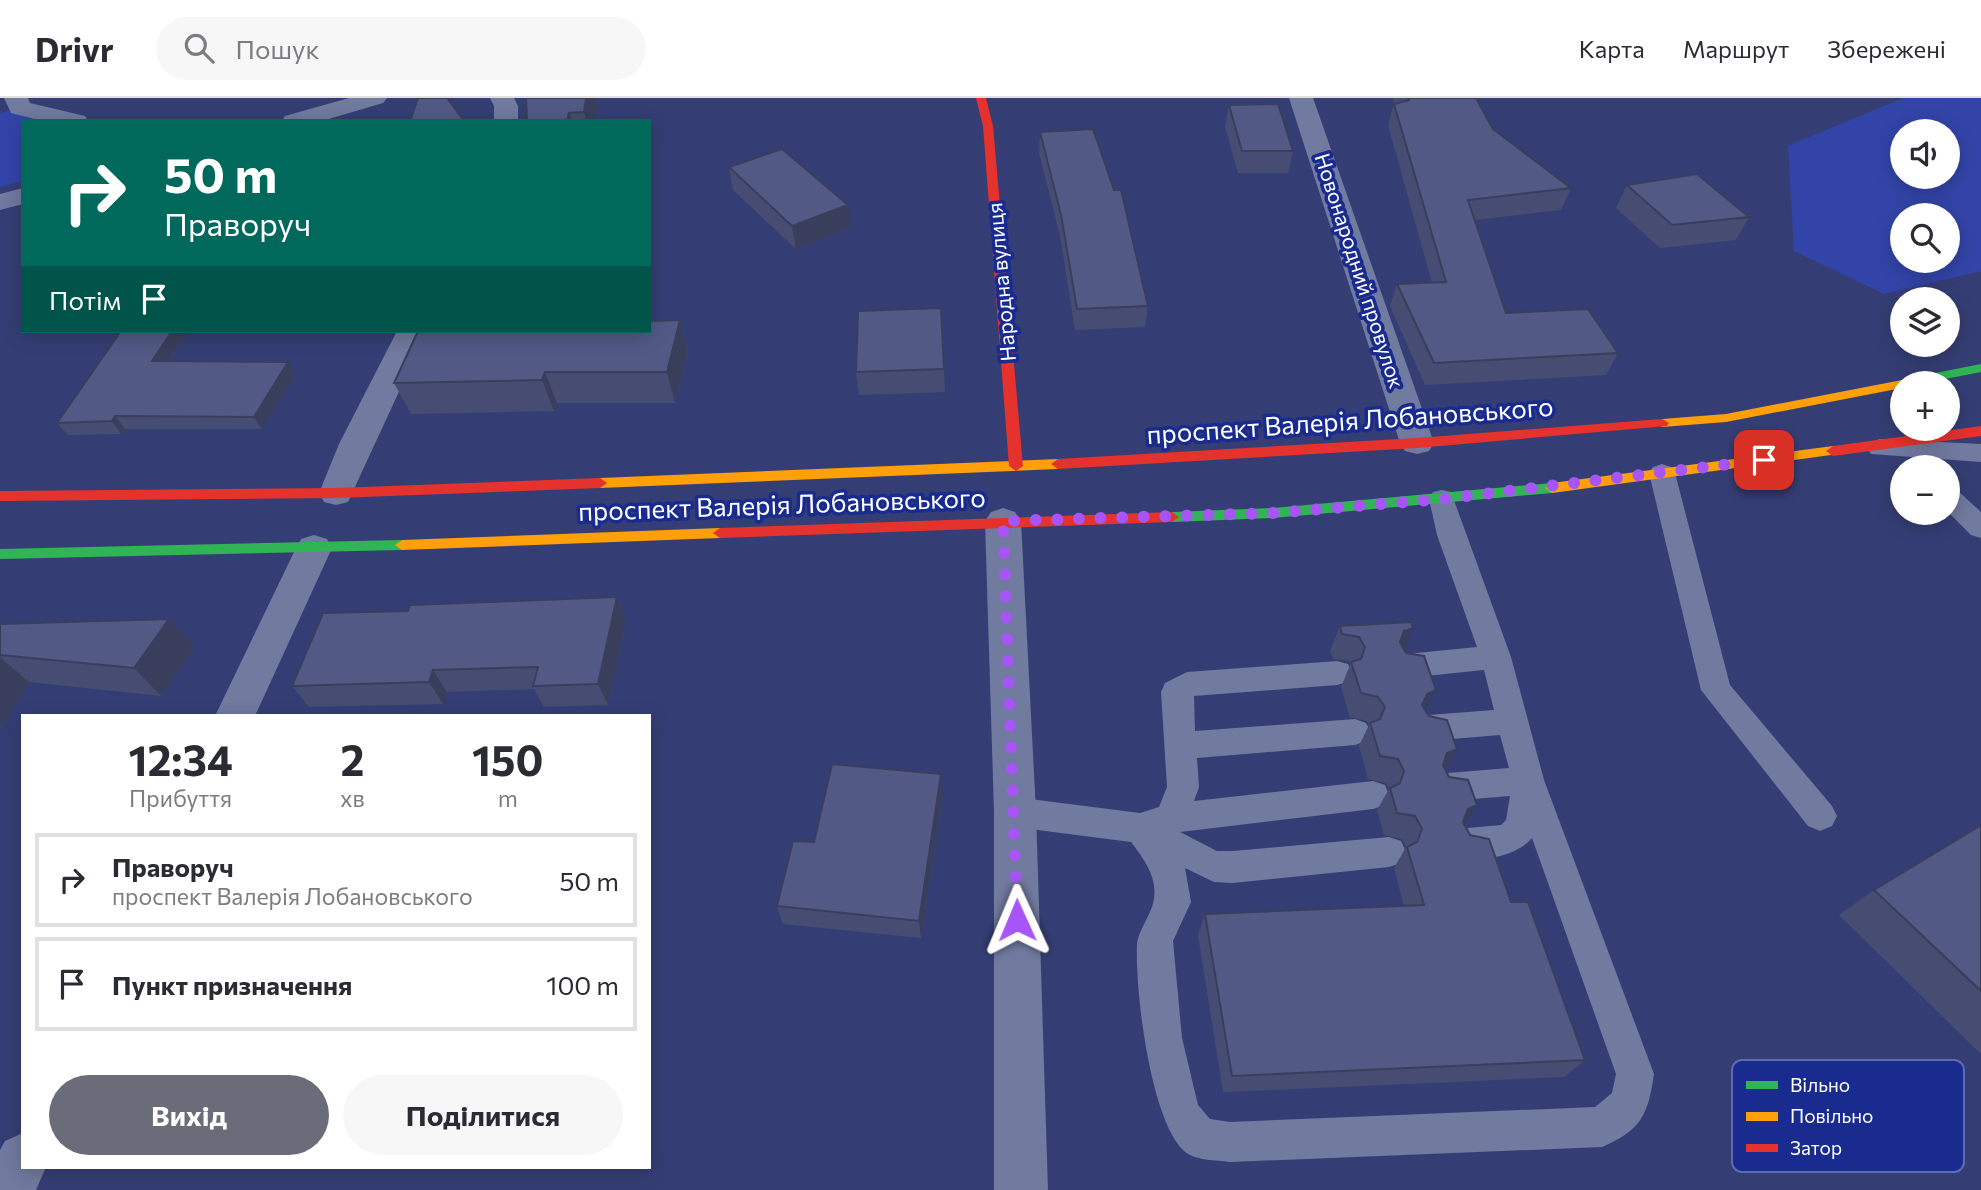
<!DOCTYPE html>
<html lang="uk">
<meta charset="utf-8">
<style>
body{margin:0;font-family:Commissioner,sans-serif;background:#f7f7f7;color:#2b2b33;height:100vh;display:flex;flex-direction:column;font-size:26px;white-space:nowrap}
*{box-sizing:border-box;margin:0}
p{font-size:23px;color:#7c7c81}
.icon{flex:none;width:38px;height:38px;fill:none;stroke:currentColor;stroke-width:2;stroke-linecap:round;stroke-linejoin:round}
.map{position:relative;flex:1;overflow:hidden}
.details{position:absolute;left:21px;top:616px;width:630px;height:455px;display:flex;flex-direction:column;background:#fff;border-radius:0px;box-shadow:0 4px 18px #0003}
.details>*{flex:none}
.hud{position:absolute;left:21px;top:21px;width:630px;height:214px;border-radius:0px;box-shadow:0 4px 18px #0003;background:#00695c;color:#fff;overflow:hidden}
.controls{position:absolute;left:1890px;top:21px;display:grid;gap:14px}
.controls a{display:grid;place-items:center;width:70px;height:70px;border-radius:50%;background:#fff;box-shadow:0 4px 18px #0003;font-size:35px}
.pin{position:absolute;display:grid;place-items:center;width:60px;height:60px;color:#fff;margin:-30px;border-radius:14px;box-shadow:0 4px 10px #0006}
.me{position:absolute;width:77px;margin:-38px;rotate:359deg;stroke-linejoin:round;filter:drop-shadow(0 0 5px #0008)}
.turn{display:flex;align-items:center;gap:24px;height:147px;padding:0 28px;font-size:32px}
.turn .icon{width:91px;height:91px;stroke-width:2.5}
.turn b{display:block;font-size:49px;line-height:60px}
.then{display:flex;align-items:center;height:66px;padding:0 28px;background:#0003;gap:14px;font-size:26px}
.eta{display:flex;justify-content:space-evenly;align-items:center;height:119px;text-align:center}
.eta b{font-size:42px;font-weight:700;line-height:49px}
.action{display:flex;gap:14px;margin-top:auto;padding:14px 28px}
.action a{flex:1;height:80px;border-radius:42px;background:#6a6c79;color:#fff;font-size:28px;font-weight:700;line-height:80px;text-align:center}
.action a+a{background:#f7f7f7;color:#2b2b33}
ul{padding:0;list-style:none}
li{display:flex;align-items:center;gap:21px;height:94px;margin:0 14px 10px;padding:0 14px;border:4px solid #e1e1e2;border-radius:0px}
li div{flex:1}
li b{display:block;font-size:26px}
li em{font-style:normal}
header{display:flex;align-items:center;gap:42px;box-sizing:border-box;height:98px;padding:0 35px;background:#fff;border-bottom:2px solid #e1e1e2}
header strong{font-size:33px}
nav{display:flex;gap:38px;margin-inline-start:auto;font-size:24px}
.search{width:490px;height:63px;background:#f7f7f7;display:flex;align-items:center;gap:18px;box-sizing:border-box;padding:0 24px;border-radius:38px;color:#7c7c81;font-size:26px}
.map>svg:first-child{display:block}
.green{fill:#3244a7;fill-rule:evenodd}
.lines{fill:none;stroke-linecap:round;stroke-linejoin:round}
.lane{fill:#717a9f;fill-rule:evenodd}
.street{fill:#717a9f;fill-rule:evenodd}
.fast{fill:#30b455;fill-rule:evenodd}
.slow{fill:#ff9f0a;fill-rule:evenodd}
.jam{fill:#e5322d;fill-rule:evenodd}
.wall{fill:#474d72}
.shaded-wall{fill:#393e5c}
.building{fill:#525984;stroke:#393e5c;stroke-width:2}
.route{stroke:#a855f7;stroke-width:12;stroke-dasharray:0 21.6}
.labels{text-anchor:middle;stroke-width:7;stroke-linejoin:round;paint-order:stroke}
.far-street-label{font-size:21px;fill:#fff;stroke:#1a2b8f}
.street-label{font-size:26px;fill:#fff;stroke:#1a2b8f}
.key{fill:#1a2b8f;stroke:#5f6bb1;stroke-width:2}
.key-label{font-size:19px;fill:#fff}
</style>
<header>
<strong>Drivr</strong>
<div class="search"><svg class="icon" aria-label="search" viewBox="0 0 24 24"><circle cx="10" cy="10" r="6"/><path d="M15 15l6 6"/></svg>Пошук</div>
<nav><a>Карта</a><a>Маршрут</a><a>Збережені</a></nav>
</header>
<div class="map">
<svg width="1981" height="1092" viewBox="0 0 1981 1092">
<rect width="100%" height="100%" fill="#353e74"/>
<g class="green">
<path d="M 1903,0 L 1981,0 L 1981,173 L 1884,196 L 1794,153 L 1788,48 ZM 1902,33 L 1948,33 L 1948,79 L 1902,79 ZM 1902,117 L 1948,117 L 1948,163 L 1902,163 Z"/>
<path d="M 20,10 L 62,23 L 23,23 L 23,83 L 0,89 L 0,15 Z"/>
</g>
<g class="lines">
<g class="lane">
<path d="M 1880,341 L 1981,346 L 1981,364 L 1871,356 L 1867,350 L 1871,344 Z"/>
<path d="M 1662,366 L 1671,369 L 1675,375 L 1730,587 L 1832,708 L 1837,718 L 1832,728 L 1820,733 L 1808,728 L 1701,592 L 1649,375 L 1653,369 Z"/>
<path d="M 1948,390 L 1957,392 L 1981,414 L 1981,440 L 1971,437 L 1948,414 Z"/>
<path d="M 1442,392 L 1451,394 L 1511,559 L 1544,682 L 1654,976 C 1648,1016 1642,1032 1602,1049 L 1230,1064 C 1216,1062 1195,1063 1184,1053 C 1150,1021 1135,892 1137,846 C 1138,836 1145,825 1149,816 C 1163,788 1148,766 1131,744 L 1015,729 L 1003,724 L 998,714 L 1003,704 L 1015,699 L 1140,715 L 1159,709 L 1167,689 L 1161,594 L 1165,585 L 1187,574 L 1337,563 L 1348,566 L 1352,575 L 1348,584 L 1337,587 L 1194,598 L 1195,633 L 1355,621 L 1366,625 L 1371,634 L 1366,643 L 1355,647 L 1197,660 L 1199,689 L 1194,703 L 1373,683 L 1385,687 L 1389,697 L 1385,707 L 1373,711 L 1180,734 L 1217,753 L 1233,753 L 1389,739 L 1401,743 L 1406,754 L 1401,765 L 1389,769 L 1233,785 L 1214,784 L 1185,770 L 1191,804 L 1173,843 L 1182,940 L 1198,1007 L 1210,1021 L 1230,1024 L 1595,1009 L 1612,995 L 1616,976 L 1532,740 C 1515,760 1480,765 1456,756 L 1451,745 L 1456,734 L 1468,730 L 1501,727 L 1506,722 L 1510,698 L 1448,703 L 1436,699 L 1432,689 L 1436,679 L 1448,675 L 1509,670 L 1500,637 L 1428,643 L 1417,639 L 1412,630 L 1417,621 L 1428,617 L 1494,612 L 1484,572 L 1406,580 L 1395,577 L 1391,568 L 1395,559 L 1406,556 L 1477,549 L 1437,437 L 1429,401 L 1433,394 Z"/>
</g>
<g class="street">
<path d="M 4,0 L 28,0 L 30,5 L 85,18 L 88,23 L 43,23 L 11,15 Z"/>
<path d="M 349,0 L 387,0 L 383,5 L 322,23 L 282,23 L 285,18 Z"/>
<path d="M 490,0 L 514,0 L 518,8 L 518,23 L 494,23 L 494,8 Z"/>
<path d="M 1289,0 L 1313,0 L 1434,345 L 1429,353 L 1417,356 L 1405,353 L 1400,345 Z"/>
<path d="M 23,90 L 23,106 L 0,112 L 0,96 Z"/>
<path d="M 397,233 L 427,233 L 348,404 L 336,407 L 324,404 L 319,395 L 339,346 Z"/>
<path d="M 1003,410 L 1015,414 L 1021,423 L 1036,714 L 1048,1092 L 994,1092 L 994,714 L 985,423 L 991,414 Z"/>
<path d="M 314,437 L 327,441 L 332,450 L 255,618 L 215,618 L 296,450 L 301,441 Z"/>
<path d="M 23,1035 L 23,1069 L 46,1069 L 36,1092 L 0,1092 L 0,1052 L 5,1043 Z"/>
</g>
<g class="fast">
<path d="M 1981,266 L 1981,274 L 1925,285 L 1902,285 L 1902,288 L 1899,285 L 1905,281 Z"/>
<path d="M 1552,385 L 1559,390 L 1552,395 L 1273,420 L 1172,424 L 1165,419 L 1172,414 L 1273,410 Z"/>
<path d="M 402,442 L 409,447 L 402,452 L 0,461 L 0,451 Z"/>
</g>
<g class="slow">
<path d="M 1902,282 L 1908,285 L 1902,285 L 1902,290 L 1726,324 L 1662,329 L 1655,325 L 1662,321 L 1726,316 Z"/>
<path d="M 1833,348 L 1840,353 L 1838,356 L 1552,395 L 1545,390 L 1552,385 Z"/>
<path d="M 1058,361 L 1065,366 L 1058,371 L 600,390 L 593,385 L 600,380 Z"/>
<path d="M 720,430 L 727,435 L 720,440 L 402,452 L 395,447 L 402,442 Z"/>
</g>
<g class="jam">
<path d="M 976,0 L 986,0 L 993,28 L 1023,368 L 1016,373 L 1009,368 L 983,28 Z"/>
<path d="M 1662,321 L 1669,325 L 1667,328 L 1417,350 L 1058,371 L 1051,366 L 1058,361 L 1417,340 Z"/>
<path d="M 1981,328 L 1981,338 L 1833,358 L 1826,353 L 1833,348 Z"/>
<path d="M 600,380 L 607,385 L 600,390 L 336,400 L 0,403 L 0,393 L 336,390 Z"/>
<path d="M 1172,414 L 1179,419 L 1172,424 L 720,440 L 713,435 L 720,430 Z"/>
</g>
</g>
<g class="wall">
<path d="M 526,0 L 598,0 L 595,23 L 527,23 Z"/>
<path d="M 1393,0 L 1476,0 L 1493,31 L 1571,90 L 1561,112 L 1475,122 L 1506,215 L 1618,255 L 1606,277 L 1425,287 L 1390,208 L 1397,186 L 1432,185 L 1388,27 L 1394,6 L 1395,6 Z"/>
<path d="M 1229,7 L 1293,53 L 1288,75 L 1238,75 L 1225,29 Z"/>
<path d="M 1040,34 L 1148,208 L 1145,229 L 1075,232 L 1060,137 L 1039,55 Z"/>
<path d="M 729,69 L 850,130 L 796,151 L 733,92 Z"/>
<path d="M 1627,87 L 1749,119 L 1736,142 L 1660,150 L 1616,110 Z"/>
<path d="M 941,210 L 945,294 L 859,297 L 856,274 Z"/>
<path d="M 680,222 L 688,253 L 675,305 L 557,305 L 554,313 L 411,316 L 394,285 Z"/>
<path d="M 188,233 L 169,263 L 296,276 L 262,331 L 125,331 L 121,336 L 68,337 L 57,325 Z"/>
<path d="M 617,499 L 626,522 L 608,607 L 544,609 L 534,591 L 447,594 L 443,606 L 309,609 L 292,588 L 408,513 Z"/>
<path d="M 0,526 L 195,549 L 161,598 L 29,584 L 1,629 L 0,629 Z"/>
<path d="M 1340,528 L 1404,551 L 1464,726 L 1511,804 L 1585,962 L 1564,979 L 1223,994 L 1198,837 L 1205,816 L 1404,808 L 1394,770 L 1406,749 L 1402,741 L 1384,737 L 1377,712 L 1389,691 L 1386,685 L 1368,681 L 1359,648 L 1369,627 L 1367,623 L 1350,619 L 1341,589 L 1350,567 L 1349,563 L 1333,561 L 1330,553 Z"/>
<path d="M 943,696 L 921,840 L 783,826 L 777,808 L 814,744 Z"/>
<path d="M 1981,727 L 1981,956 L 1839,817 L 1874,792 Z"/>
</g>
<g class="shaded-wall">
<path d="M 586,0 L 598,0 L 595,23 L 586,23 L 584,14 Z"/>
<path d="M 569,15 L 572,23 L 567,23 Z"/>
<path d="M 848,107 L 850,130 L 796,151 L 792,128 Z"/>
<path d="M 680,222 L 688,253 L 675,305 L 667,274 Z"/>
<path d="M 172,233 L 188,233 L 161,275 L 152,263 Z"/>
<path d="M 288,264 L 296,276 L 262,331 L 254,319 Z"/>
<path d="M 545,274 L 557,305 L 554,313 L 542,282 Z"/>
<path d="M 115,318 L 125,331 L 121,336 L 112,323 Z"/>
<path d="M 617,499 L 626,522 L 608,607 L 598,586 Z"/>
<path d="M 169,521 L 195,549 L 161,598 L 134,570 Z"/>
<path d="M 1413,530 L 1402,554 L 1393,558 L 1404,533 Z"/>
<path d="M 0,559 L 29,584 L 1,629 L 0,628 Z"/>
<path d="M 433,572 L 447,594 L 443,606 L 429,584 Z"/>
<path d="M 1436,592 L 1423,616 L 1415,620 L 1427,596 Z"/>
<path d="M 1457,651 L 1443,674 L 1434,678 L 1447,655 Z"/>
<path d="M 941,676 L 943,696 L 921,840 L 919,823 Z"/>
<path d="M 1477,707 L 1462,729 L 1468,711 Z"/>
</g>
<g class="building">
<path d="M 418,0 L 447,0 L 464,23 L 410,23 Z"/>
<path d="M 526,0 L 586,0 L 584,14 L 569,15 L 567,23 L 527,23 Z"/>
<path d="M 1408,0 L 1476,0 L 1493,31 L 1571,90 L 1468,102 L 1506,215 L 1588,211 L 1618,255 L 1434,265 L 1397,186 L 1446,184 L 1394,6 L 1409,2 Z"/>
<path d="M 1278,6 L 1293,53 L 1242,53 L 1229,7 Z"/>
<path d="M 1093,31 L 1114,92 L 1121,92 L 1148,208 L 1077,211 L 1061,117 L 1040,34 Z"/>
<path d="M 782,51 L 848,107 L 792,128 L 729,69 Z"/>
<path d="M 1697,76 L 1749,119 L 1672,127 L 1627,87 Z"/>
<path d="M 941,210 L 944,271 L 856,274 L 858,213 Z"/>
<path d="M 680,222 L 667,274 L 545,274 L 542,282 L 394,285 L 418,233 L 649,233 L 649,223 Z"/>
<path d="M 121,233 L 172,233 L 152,263 L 288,264 L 254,319 L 115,318 L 112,323 L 57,325 Z"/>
<path d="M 617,499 L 598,586 L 533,588 L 538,569 L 433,572 L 429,584 L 292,588 L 323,515 L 408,513 L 410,507 Z"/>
<path d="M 169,521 L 134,570 L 0,557 L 0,526 Z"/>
<path d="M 1411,524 L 1413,530 L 1404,533 L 1400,544 L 1406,555 L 1424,558 L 1436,592 L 1427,596 L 1422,607 L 1429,618 L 1447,622 L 1457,651 L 1447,655 L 1443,667 L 1449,679 L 1468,682 L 1477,707 L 1468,711 L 1463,724 L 1470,737 L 1489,741 L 1511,804 L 1528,804 L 1585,962 L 1232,978 L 1205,816 L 1424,807 L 1407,749 L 1417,744 L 1422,731 L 1415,718 L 1397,715 L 1390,690 L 1400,685 L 1404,673 L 1398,661 L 1380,658 L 1370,625 L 1380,621 L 1385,609 L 1378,599 L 1361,595 L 1351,564 L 1361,561 L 1365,549 L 1359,539 L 1342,536 L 1340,528 Z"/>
<path d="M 832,666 L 941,676 L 919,823 L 777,808 L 793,743 L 814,744 Z"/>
<path d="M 1981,727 L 1981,893 L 1874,792 Z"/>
</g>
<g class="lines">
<path class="route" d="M 1017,822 L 1003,423 L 1273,415 L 1442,401 L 1764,362"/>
</g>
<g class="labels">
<g class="far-street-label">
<text transform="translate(1359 173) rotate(72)" y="7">Новонародний провулок</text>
<text transform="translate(1002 184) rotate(-95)" y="7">Народна вулиця</text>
</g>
<g class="street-label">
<text transform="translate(1350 323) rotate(-4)" y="9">проспект Валерія Лобановського</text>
<text transform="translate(782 407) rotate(-2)" y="9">проспект Валерія Лобановського</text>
</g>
</g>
<rect x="1732" y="962" width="232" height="112" rx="10" class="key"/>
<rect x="1746" y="983" width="32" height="8" fill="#30b455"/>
<rect x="1746" y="1014" width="32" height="9" fill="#ff9f0a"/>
<rect x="1746" y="1046" width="32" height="8" fill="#e5322d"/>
<g class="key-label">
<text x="1790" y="994">Вільно</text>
<text x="1790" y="1025">Повільно</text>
<text x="1790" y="1057">Затор</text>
</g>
</svg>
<div class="controls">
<a><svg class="icon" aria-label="sound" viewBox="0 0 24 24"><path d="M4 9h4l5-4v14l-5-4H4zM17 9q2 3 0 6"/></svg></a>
<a><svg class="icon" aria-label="search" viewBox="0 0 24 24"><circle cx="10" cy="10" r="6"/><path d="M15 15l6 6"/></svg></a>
<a><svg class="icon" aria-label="layers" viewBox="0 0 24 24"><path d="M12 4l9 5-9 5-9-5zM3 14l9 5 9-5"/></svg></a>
<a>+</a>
<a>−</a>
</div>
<div class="pin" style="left:1764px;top:362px;background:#d93025"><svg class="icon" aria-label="arrive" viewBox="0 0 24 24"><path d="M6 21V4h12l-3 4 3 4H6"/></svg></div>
<svg class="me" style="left:1017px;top:822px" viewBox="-20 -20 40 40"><path d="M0-17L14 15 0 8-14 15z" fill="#a855f7" stroke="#fff" stroke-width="4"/></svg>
<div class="hud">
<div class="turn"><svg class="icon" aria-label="right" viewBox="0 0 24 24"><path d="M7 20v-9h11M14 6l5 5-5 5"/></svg><div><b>50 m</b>Праворуч</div></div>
<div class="then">Потім<svg class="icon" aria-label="arrive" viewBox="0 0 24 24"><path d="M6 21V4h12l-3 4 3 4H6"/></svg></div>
</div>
<section class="details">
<div class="eta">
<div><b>12:34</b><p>Прибуття</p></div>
<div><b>2</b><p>хв</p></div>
<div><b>150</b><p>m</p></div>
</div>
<ul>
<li><svg class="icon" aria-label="right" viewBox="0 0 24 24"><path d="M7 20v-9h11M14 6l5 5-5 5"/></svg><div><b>Праворуч</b><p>проспект Валерія Лобановського</p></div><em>50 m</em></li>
<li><svg class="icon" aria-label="arrive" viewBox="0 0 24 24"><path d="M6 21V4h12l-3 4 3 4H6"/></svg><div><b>Пункт призначення</b></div><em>100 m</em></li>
</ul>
<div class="action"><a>Вихід</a><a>Поділитися</a></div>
</section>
</div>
